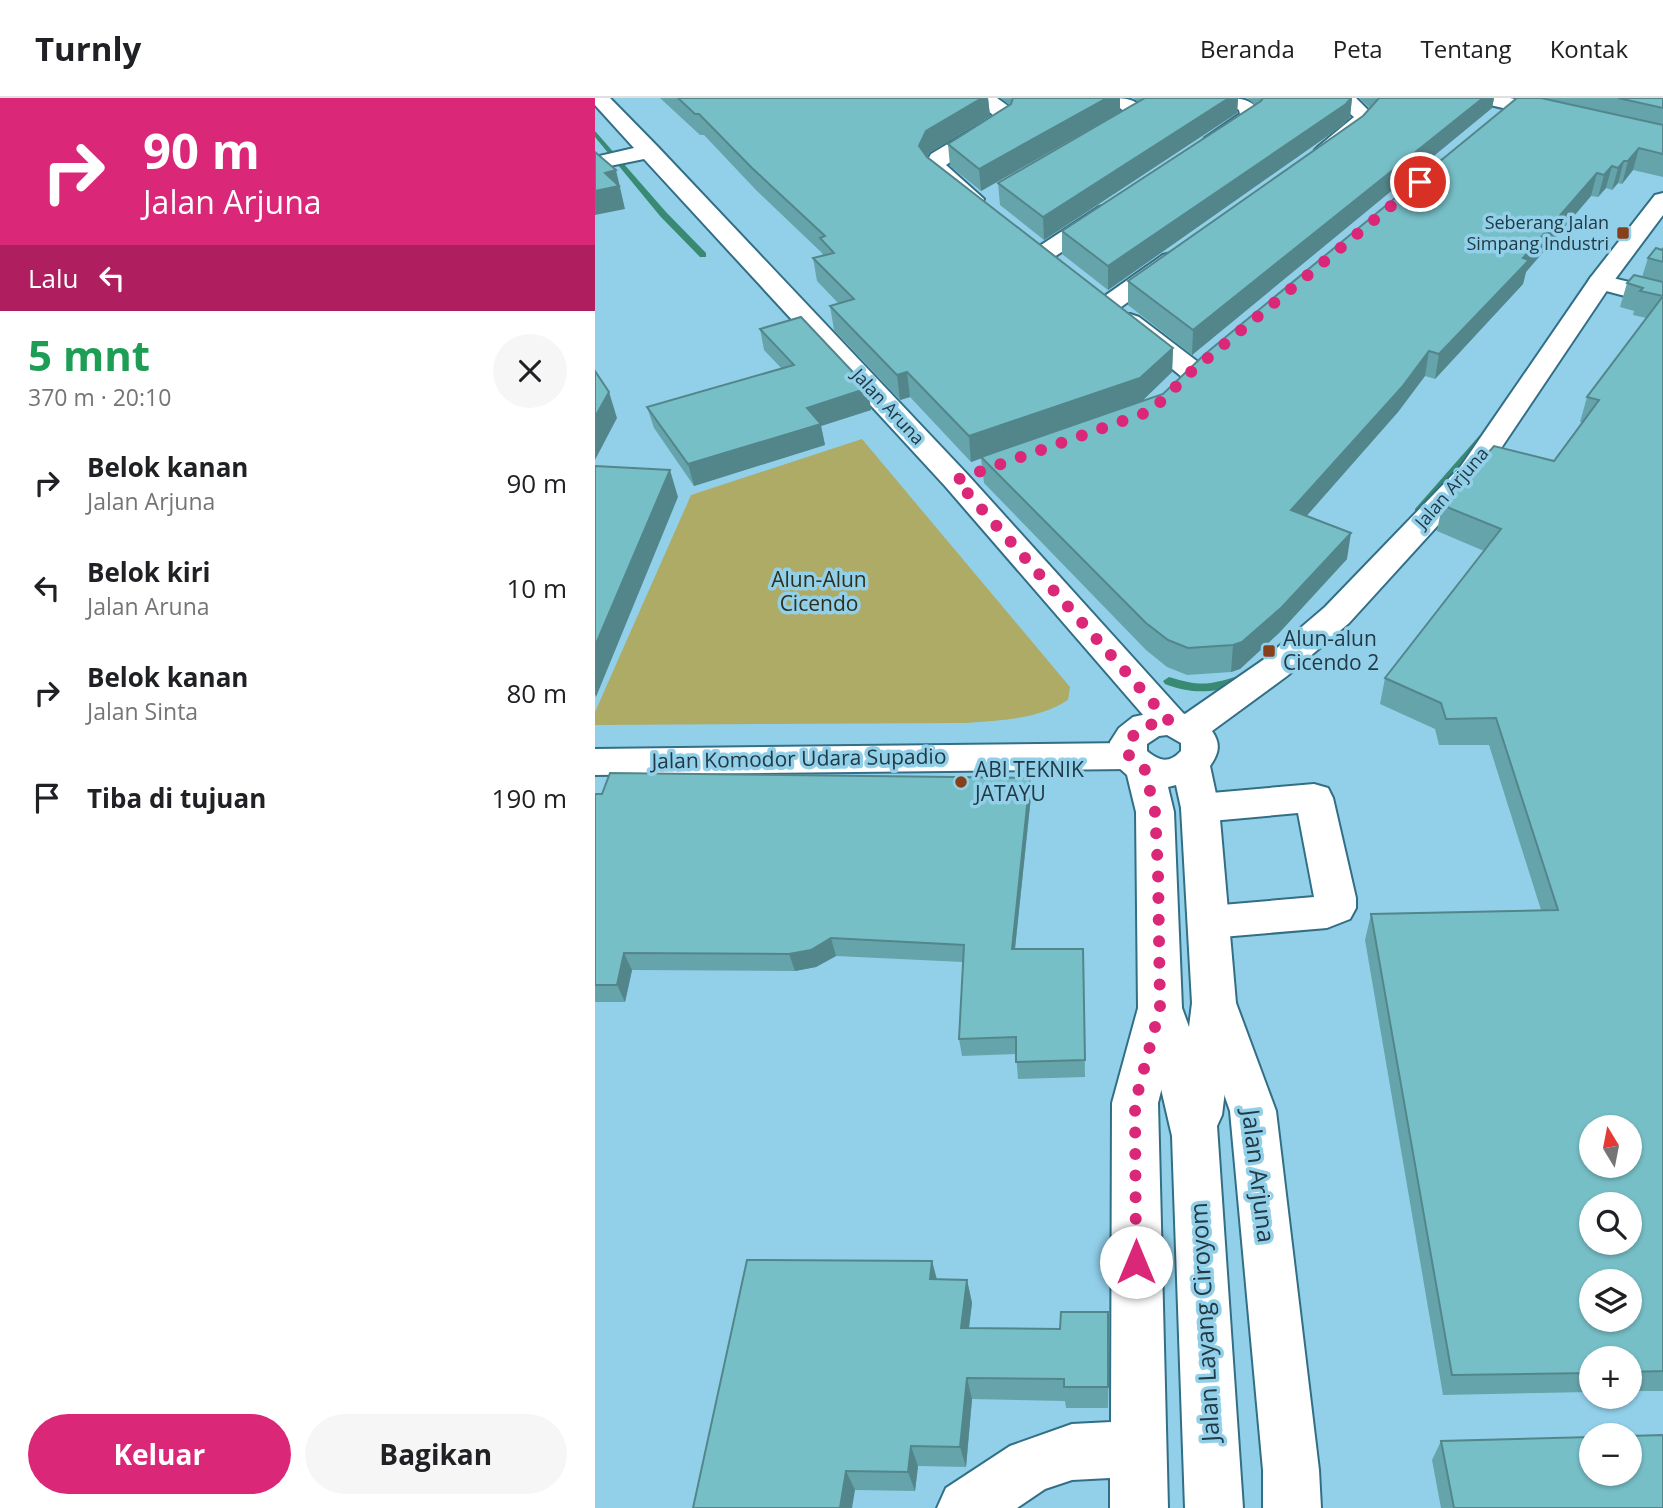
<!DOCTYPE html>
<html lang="id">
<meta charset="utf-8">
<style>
body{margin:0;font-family:"Open Sans",sans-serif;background:#f6f6f6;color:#202124;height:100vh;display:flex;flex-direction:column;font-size:26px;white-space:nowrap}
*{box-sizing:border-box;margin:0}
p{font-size:23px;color:#757577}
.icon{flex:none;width:38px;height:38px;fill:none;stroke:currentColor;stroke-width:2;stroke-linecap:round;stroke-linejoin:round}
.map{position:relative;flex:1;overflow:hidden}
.panel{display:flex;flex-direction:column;background:#fff;width:595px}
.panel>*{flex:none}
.hud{background:#db2777;color:#fff;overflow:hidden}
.needle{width:46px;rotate:350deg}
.buttons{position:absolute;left:984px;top:1017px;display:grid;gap:14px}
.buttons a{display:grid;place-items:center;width:63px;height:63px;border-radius:50%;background:#fff;box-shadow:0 2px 5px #0004;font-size:35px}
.pin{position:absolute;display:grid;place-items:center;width:60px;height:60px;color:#fff;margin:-30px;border:4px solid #fff;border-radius:50%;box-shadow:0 2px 7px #0007}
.me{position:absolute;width:77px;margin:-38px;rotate:0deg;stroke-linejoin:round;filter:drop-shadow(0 0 5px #0008)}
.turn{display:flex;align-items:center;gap:24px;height:147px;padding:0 28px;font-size:32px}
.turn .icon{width:91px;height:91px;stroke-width:2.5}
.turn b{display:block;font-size:49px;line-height:60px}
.then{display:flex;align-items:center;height:66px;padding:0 28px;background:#0003;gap:14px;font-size:26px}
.round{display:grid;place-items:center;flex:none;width:74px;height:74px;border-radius:37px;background:#f6f6f6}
.headline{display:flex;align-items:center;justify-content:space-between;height:119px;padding:0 28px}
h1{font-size:42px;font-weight:700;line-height:52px;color:#1e9e55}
.action{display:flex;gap:14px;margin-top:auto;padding:14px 28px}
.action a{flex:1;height:80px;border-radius:42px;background:#db2777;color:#fff;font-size:28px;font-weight:700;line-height:80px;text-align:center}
.action a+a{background:#f6f6f6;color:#202124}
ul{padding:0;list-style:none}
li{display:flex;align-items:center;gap:21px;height:105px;padding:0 28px}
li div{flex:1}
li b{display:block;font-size:26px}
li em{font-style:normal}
header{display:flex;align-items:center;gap:42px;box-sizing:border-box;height:98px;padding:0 35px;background:#fff;border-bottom:2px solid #e0e0e0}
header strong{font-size:33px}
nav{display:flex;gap:38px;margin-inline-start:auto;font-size:24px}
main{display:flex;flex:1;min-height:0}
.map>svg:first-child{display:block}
.green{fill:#aeab66}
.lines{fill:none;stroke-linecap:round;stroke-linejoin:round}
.stream{fill:#398a72;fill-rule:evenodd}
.minor-casing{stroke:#326f86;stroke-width:4}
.major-casing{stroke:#326f86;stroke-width:4}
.minor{fill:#fff;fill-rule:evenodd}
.major{fill:#fff;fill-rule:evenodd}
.wall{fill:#66a4ab}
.shaded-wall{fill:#53868b}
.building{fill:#77bfc7;stroke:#53868b;stroke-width:2;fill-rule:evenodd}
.route{stroke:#db2777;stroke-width:12;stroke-dasharray:0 21.6}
.poi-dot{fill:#86401b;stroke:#92d0ea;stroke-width:2.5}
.labels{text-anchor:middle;stroke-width:7;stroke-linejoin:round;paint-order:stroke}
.far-poi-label{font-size:18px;fill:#213a45;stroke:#92d0ea;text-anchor:end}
.far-street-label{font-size:18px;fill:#213a45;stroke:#92d0ea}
.park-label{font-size:21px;fill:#302f1a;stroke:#92d0ea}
.poi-label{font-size:21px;fill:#213a45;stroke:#92d0ea;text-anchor:start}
.street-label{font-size:21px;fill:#213a45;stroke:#92d0ea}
.near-street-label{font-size:24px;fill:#213a45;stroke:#92d0ea}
</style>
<header>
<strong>Turnly</strong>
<nav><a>Beranda</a><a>Peta</a><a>Tentang</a><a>Kontak</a></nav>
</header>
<main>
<section class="panel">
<div class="hud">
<div class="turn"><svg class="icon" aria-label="right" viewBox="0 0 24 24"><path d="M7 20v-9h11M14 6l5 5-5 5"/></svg><div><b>90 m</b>Jalan Arjuna</div></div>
<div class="then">Lalu<svg class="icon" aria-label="left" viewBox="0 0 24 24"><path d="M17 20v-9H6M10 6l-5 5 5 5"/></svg></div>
</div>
<div class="headline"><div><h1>5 mnt</h1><p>370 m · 20:10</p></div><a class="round"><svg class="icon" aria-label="close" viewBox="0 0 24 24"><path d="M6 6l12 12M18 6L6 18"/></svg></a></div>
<ul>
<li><svg class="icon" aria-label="right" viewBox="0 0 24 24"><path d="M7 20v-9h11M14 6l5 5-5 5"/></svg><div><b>Belok kanan</b><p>Jalan Arjuna</p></div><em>90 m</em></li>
<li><svg class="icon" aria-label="left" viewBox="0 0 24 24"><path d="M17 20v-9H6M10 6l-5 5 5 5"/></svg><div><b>Belok kiri</b><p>Jalan Aruna</p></div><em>10 m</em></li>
<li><svg class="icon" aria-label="right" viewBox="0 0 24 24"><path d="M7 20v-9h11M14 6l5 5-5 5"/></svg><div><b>Belok kanan</b><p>Jalan Sinta</p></div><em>80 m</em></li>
<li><svg class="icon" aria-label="arrive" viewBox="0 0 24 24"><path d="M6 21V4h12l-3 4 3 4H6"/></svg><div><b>Tiba di tujuan</b></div><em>190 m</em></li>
</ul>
<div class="action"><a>Keluar</a><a>Bagikan</a></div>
</section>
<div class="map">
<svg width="1068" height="1410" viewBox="0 0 1068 1410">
<rect width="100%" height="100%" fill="#92d0ea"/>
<path class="green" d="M 267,341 L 475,589 L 473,602 C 441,622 407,622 371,625 L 0,627 L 0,614 L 96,397 Z"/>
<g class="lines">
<g class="stream">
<path d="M 0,33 L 71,114 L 111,155 L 111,159 L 105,159 L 65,118 L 0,39 Z"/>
<path d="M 887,337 L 890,338 L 890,342 L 826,415 L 820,415 L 820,411 L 884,338 Z"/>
<path d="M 646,577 L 652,581 L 650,584 C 622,595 598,597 570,586 L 568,583 L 574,579 C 607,589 614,587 646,577 Z"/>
</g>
<defs>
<g id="minor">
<path d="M 0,0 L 15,0 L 63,49 L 372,376 L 588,615 L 593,624 L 588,633 L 575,637 L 562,633 L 350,388 L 49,61 L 0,71 L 0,59 L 39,50 L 0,7 Z"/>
<path d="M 379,0 L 402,0 L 416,10 L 419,21 L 351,67 L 389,101 L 386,106 L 370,106 L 329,68 L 336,56 L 399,18 Z"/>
<path d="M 512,0 C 529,0 544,0 551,16 L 512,41 L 498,41 L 495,37 L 498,33 L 530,14 Z"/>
<path d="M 626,0 C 645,0 659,0 666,18 L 624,48 L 610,48 L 607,44 L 610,40 L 645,16 L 644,12 Z"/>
<path d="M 736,0 L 761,0 L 780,19 C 769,35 744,62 724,56 L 720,52 L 724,48 L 759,19 Z"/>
<path d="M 879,0 L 915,0 L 1068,35 L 1068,47 L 882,4 Z"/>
<path d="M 512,107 L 520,109 L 523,114 L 520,119 L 456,161 L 440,161 L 436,156 L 440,151 L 504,109 Z"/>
<path d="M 576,155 L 584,157 L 588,162 L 584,167 L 522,212 L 513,215 L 504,212 L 500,207 L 504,202 L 568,157 Z"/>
<path d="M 1005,177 L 1068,192 L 1068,208 L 996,189 L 993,184 L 996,179 Z"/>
<path d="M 535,216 L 544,219 L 607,267 L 610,273 L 607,279 L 597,281 L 587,279 L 526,229 L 522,224 L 526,219 Z"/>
<path d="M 534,645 L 547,649 L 553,658 L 547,667 L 534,671 L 0,677 L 0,651 Z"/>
<path d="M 719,686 L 733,690 L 738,700 L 761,800 L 761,810 L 755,821 L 732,830 L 615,840 L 600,836 L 594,824 L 600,812 L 615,808 L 719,799 L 703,715 L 605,724 L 591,720 L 586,710 L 591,700 L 605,696 Z"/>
<path d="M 619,887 L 634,892 L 641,905 L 681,1013 L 724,1372 L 726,1410 L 668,1410 L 668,1372 L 635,1013 L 597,905 L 604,892 Z"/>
<path d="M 565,892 L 581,897 L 587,910 L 563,1005 L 573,1410 L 515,1410 L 515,1380 L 477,1382 L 450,1391 L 422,1410 L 342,1410 L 351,1390 L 415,1348 L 477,1326 L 516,1324 L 517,1005 L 543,910 L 549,897 Z"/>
</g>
<path id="major" d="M 1068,95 L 1068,117 L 1015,188 L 886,380 L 754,525 L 692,578 L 617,633 C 626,646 624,655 615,668 L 624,710 L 641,905 L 627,1017 L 622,1028 L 648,1410 L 590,1410 L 577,1038 L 560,965 L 543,910 L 541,714 L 532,677 L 521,667 L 515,658 L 515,644 L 524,630 L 538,619 L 575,611 L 590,616 L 668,562 L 730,509 L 866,368 L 996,179 L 1060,97 ZM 572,637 L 586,645 L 586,653 C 574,666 564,663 552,653 L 552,646 L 564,638 ZM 581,687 L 586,710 L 597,905 L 594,929 L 587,910 L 579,714 L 573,689 Z"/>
</defs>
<use href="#minor" class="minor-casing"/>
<use href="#major" class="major-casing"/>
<use href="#minor" class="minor"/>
<use href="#major" class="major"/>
</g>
<g class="wall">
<path d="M 65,0 L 393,0 L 395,18 L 334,55 L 332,59 L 578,250 L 577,274 L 546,304 L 568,296 L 922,0 L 1068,0 L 1068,79 L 1038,72 L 1027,86 L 1023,85 L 1017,92 L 1011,90 L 1003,99 L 996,98 L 931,174 L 928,186 L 840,281 L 830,278 L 803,314 L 711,418 L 752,461 L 684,535 L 645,571 L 636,574 L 592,577 L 572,569 L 551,552 L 389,385 L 386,360 L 376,364 L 315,299 L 305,302 L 239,232 L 235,208 L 243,205 L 222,183 L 218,160 L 228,158 L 227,155 L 161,92 L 109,37 L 105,37 Z"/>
<path d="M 406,0 L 525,0 L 525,14 L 386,93 L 355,68 L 353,46 L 414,7 Z"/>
<path d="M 538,0 L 643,0 L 642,15 L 449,142 L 405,107 L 403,85 L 544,4 Z"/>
<path d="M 652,0 L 757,0 L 755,19 L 748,27 L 513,192 L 467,156 L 467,133 L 660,7 Z"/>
<path d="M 764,0 L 899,0 L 897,10 L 597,257 L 533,207 L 533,183 L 768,18 L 775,10 Z"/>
<path d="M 1068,150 L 1068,1293 L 1034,1293 L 1034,1260 L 996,1260 L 996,1294 L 848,1297 L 770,842 L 776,816 L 946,812 L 894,647 L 844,647 L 840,631 L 785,606 L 790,580 L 889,453 L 842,433 L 847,407 L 959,363 L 987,324 L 985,324 L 992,299 L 1051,220 L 1038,217 L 1039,213 L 1025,209 L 1032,185 L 1047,179 L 1053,160 Z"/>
<path d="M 165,231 L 273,290 L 276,312 L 226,328 L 230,347 L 99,388 L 59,330 L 52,309 L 187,271 L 169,252 Z"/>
<path d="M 0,696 L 436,698 L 420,851 L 488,851 L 490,979 L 423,981 L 421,956 L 367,958 L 364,941 L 368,864 L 241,858 L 221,869 L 200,873 L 37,872 L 30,904 L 0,904 Z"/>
<path d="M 337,1163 L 342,1181 L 372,1182 L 377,1205 L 374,1230 L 465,1231 L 513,1214 L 513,1310 L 471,1310 L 470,1303 L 377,1301 L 371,1369 L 323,1368 L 320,1393 L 260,1392 L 98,1410 Z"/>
<path d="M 846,1343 L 1068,1410 L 846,1410 L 837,1362 Z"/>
</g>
<g class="shaded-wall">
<path d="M 387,0 L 393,0 L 395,18 L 334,55 L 327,69 L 324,48 L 331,33 Z"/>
<path d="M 512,0 L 525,0 L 525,14 L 386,93 L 384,71 Z"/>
<path d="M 634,0 L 643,0 L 642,15 L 449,142 L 448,119 Z"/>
<path d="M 756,0 L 757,0 L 755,19 L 748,27 L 513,192 L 513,168 Z"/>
<path d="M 888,0 L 899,0 L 897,10 L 597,257 L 598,232 Z"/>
<path d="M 1044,50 L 1038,72 L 1027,86 L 1033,63 Z"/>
<path d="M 1029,63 L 1023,85 L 1017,92 L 1023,70 Z"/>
<path d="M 1017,68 L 1011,90 L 1003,99 L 1009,77 Z"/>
<path d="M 21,72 L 30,111 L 0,117 L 0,93 L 10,75 Z"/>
<path d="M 1002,75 L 996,98 L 931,174 L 928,186 L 840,281 L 844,256 Z"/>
<path d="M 578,250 L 577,274 L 545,305 L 376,364 L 374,338 Z"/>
<path d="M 834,253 L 830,278 L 803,314 L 694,438 L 696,412 Z"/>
<path d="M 312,274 L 315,299 L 305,302 L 302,277 Z"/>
<path d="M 273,290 L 276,312 L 226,328 L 230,347 L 99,388 L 93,366 L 212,310 Z"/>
<path d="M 14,294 L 22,320 L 0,362 L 0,319 Z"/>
<path d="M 75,372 L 83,399 L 1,599 L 0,596 L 0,548 Z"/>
<path d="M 756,435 L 752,461 L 684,535 L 645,571 L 636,574 L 638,547 Z"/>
<path d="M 435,680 L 436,698 L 418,869 L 417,851 Z"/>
<path d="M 236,840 L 241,858 L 221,869 L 200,873 L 194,856 Z"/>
<path d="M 29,855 L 37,872 L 30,904 L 22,887 Z"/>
<path d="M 337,1163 L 343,1187 L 335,1181 Z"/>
<path d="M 372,1182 L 377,1205 L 371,1253 L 366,1230 Z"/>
<path d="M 513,1214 L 514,1237 L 513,1310 Z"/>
<path d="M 372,1280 L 377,1301 L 371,1369 L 365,1349 Z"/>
<path d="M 316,1348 L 323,1368 L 320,1393 L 313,1374 Z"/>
<path d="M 251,1373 L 260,1392 L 257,1410 L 245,1410 Z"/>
</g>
<g class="building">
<path d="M 83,0 L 387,0 L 331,33 L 324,48 L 332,59 L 578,250 L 545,280 L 374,338 L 312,274 L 302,277 L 235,208 L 259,201 L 218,160 L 239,155 L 225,140 L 230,138 L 157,70 L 104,16 L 100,16 Z"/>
<path d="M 418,0 L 512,0 L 384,71 L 353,46 L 416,6 Z"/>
<path d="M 550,0 L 634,0 L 448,119 L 403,85 Z"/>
<path d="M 668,0 L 756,0 L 751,6 L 513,168 L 467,133 L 666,3 Z"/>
<path d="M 784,0 L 888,0 L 598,232 L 533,183 L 768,18 Z"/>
<path d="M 922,0 L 946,0 L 1068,27 L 1068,56 L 1044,50 L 1033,63 L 1029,63 L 1023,70 L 1017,68 L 1009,77 L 1002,75 L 928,160 L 934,162 L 844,256 L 834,253 L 807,289 L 696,412 L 756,435 L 687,509 L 647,544 L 638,547 L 593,550 L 573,542 L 551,525 L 386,359 L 568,296 L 610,256 Z"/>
<path d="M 1023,0 L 1068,0 L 1068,10 Z"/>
<path d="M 0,54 L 21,72 L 10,75 L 24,88 L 0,93 Z"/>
<path d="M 1061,150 L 1067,152 L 1068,150 L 1068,164 L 1053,160 Z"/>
<path d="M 1039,177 L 1068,184 L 1068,1273 L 1034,1274 L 1034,1260 L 996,1260 L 996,1275 L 857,1277 L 776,816 L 963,812 L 901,620 L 851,621 L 846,605 L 790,580 L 906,431 L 847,407 L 899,348 L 959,363 L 1004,302 L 992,299 L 1068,198 L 1045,193 L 1048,190 L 1032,185 ZM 996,1029 L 1034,1029 L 1034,1068 L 996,1068 ZM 996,1106 L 1034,1106 L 1034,1144 L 996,1144 ZM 996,1183 L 1034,1183 L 1034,1222 L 996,1222 Z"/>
<path d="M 206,219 L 273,290 L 212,310 L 226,326 L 93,366 L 52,309 L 199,267 L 165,231 Z"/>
<path d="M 0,273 L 14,294 L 0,319 Z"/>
<path d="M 0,368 L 75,372 L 0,548 Z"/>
<path d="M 15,675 L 435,680 L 417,851 L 488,851 L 490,962 L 421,964 L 421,939 L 364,941 L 369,847 L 236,840 L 216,852 L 194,856 L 29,855 L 22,887 L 0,887 L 0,696 L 7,696 Z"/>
<path d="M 152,1162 L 337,1163 L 335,1181 L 372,1182 L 366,1230 L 465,1231 L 466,1214 L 513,1214 L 513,1289 L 469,1289 L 469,1281 L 372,1280 L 365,1349 L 316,1348 L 313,1374 L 251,1373 L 245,1410 L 98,1410 Z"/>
<path d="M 1068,1337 L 1068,1410 L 859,1410 L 846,1343 L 996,1339 L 996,1376 L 1034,1376 L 1034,1338 Z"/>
</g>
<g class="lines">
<path class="route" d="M 541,1164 L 540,1005 L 565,910 L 563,773 L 560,714 L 550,672 L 534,658 L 533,644 C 545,628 556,625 575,624 L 361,382 L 556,313 L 597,273 L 825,84"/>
</g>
<g class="poi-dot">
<rect x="1021" y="128" width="14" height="14" rx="3.5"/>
<rect x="667" y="546" width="14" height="14" rx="3.5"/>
<circle cx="366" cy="684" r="7"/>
</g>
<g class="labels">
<g class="far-poi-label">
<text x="1014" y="131">Seberang Jalan<tspan x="1014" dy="21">Simpang Industri</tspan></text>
</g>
<g class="far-street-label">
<text transform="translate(293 309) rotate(47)" y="6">Jalan Aruna</text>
<text transform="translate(857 390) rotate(-49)" y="6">Jalan Arjuna</text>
</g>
<g class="park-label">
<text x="224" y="489">Alun-Alun<tspan x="224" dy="24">Cicendo</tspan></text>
</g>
<g class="poi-label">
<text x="688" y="548">Alun-alun<tspan x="688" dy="24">Cicendo 2</tspan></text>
<text x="380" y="679">ABI TEKNIK<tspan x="380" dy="24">JATAYU</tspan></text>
</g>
<g class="street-label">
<text transform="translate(204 661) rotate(-1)" y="7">Jalan Komodor Udara Supadio</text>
</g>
<g class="near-street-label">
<text transform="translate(663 1078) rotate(83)" y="8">Jalan Arjuna</text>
<text transform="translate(610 1224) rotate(-93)" y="8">Jalan Layang Ciroyom</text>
</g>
</g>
</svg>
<div class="buttons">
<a><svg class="needle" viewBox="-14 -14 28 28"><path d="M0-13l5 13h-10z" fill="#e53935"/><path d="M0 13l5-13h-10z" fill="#757577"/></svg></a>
<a><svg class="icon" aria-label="search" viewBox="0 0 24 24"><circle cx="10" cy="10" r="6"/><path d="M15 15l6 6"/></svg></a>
<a><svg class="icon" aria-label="layers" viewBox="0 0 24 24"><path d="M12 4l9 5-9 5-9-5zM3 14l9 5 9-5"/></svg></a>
<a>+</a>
<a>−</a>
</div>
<div class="pin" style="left:825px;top:84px;background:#d93025"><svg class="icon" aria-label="arrive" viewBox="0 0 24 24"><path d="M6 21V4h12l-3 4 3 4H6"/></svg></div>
<svg class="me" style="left:541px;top:1164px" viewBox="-20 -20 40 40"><circle r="19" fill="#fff"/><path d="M0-13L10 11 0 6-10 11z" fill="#db2777"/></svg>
</div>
</main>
